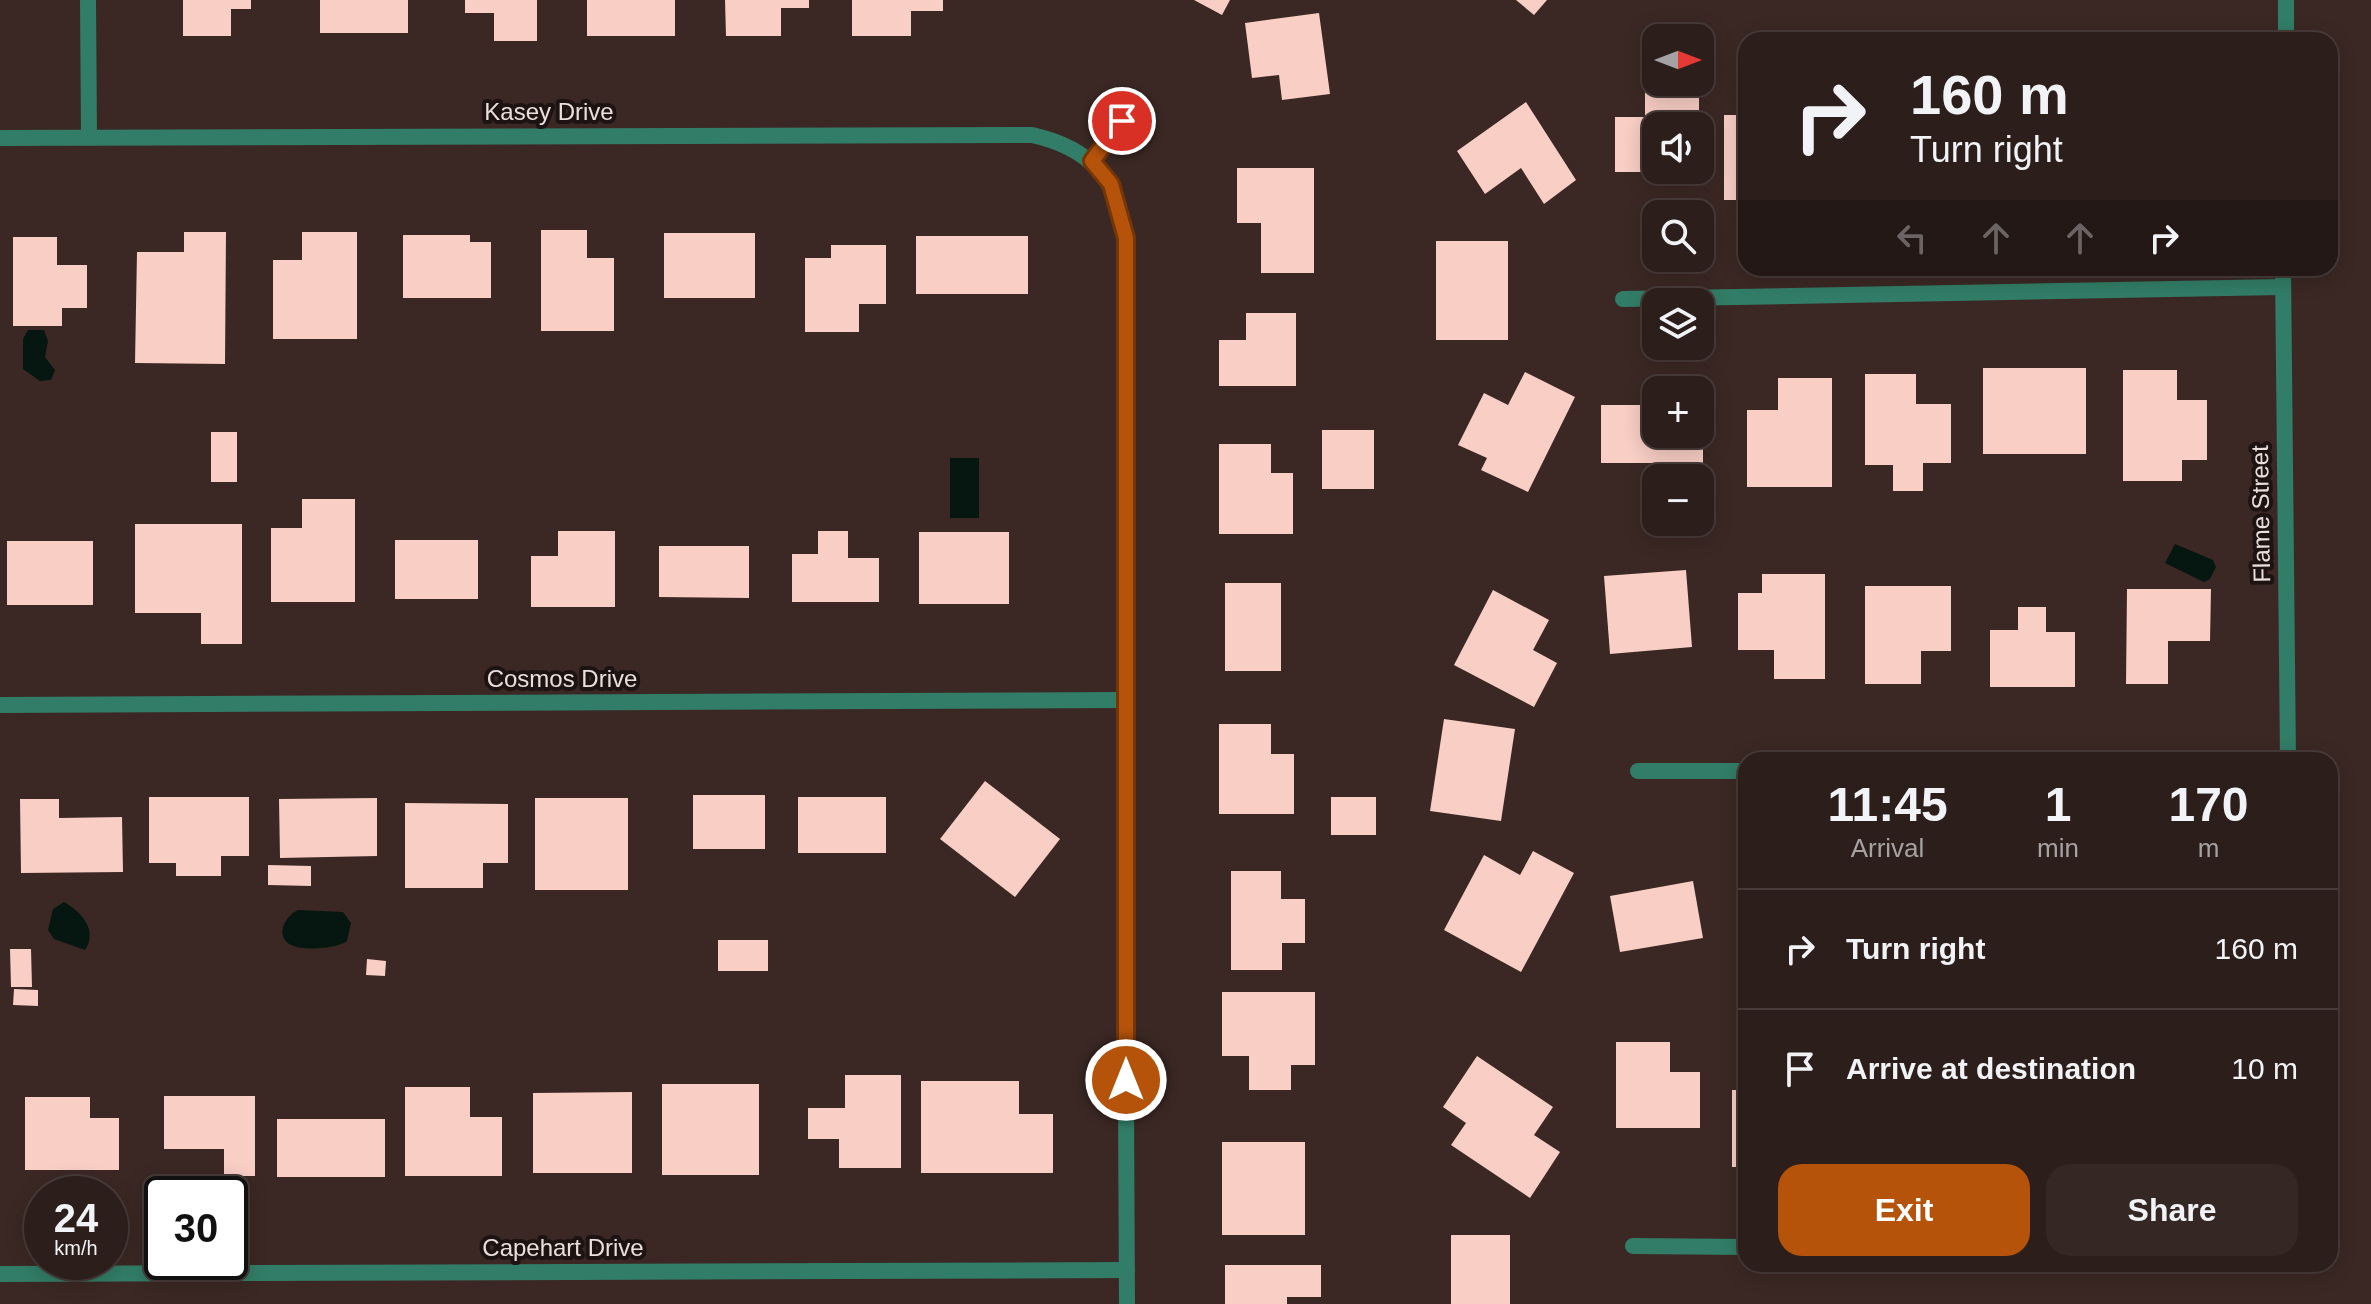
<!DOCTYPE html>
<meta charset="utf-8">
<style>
body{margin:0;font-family:Arial,sans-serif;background:#342724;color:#f1f3f6;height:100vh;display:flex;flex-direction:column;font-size:30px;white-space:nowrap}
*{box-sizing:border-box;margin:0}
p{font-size:26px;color:#a6a2a3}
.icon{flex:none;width:44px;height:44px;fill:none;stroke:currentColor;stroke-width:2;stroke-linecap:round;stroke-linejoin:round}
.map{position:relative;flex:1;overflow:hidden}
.side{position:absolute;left:1738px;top:752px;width:600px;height:520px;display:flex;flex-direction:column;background:#2c1e1b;border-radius:24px;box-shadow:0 4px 20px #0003,0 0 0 2px #483c3a}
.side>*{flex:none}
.top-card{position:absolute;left:1738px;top:32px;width:600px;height:244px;border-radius:24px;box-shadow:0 4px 20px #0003,0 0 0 2px #483c3a;background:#2c1e1b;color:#f1f3f6;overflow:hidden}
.needle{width:52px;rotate:90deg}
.controls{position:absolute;left:1642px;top:24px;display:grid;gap:16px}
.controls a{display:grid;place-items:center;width:72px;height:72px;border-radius:16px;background:#2c1e1b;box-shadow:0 4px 20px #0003,0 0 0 2px #483c3a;font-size:40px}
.speed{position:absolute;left:24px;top:1176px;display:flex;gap:16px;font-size:40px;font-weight:700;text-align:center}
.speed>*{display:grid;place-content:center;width:104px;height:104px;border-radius:50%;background:#2c1e1b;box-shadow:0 4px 20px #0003,0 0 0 2px #483c3a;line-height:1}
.speed small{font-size:20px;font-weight:400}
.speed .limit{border:4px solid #111;border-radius:12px;background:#fff;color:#111}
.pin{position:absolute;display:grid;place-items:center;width:68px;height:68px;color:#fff;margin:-34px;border:4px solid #fff;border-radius:50%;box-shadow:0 2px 8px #0007}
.me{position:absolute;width:88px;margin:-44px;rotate:0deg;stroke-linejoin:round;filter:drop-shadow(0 0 6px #0008)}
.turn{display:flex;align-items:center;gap:28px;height:168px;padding:0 40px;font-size:36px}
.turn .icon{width:104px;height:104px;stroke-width:2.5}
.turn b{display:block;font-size:56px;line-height:68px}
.lanes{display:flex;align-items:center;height:76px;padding:0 40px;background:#0003;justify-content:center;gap:40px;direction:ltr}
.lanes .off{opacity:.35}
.eta{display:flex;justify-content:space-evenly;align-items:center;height:136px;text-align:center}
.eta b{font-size:48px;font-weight:600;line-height:56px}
.button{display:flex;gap:16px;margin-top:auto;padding:16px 40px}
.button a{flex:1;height:92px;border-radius:24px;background:#b45309;color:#fff;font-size:32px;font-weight:600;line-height:92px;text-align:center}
.button a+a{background:#342724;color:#f1f3f6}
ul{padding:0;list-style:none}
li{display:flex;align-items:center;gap:24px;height:120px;padding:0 40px;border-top:2px solid #483c3a}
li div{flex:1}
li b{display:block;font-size:30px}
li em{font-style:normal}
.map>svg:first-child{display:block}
.water{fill:#061610}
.building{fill:#f8cec5}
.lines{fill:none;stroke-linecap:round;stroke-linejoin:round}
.minor{stroke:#327d67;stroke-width:16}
.route-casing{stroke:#753606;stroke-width:20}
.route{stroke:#b45309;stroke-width:14}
.labels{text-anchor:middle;stroke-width:8;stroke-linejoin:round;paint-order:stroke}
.street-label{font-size:24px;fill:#ebdedc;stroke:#1c1312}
</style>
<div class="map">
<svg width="2371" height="1304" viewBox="0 0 2371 1304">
<rect width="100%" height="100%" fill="#3b2824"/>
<g class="water">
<path d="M 28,330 L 44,330 L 48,341 L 45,357 L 55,370 L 51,380 L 40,381 L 23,369 L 23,339 Z"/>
<rect x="950" y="458" width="29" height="60"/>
<path d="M 2175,544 L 2213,560 L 2216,567 L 2210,579 L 2204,582 L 2165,563 Z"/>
<path d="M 64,902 C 82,912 98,931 85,950 L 54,939 L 48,930 L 53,909 Z"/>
<path d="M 298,910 L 343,912 L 351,923 L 347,941 C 336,949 303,951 291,945 C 274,936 285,916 298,910 Z"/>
</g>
<g class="building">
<path d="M 183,0 L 251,0 L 251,9 L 231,9 L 231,36 L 183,36 Z"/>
<rect x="320" y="0" width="88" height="33"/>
<path d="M 465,0 L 537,0 L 537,41 L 494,41 L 494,13 L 465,13 Z"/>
<rect x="587" y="0" width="88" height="36"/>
<path d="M 725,0 L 809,0 L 809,8 L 781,8 L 781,36 L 726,36 Z"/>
<path d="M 852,0 L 943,0 L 943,11 L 911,11 L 911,36 L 852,36 Z"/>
<path d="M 1194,0 L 1230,0 L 1222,15 Z"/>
<path d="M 1516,0 L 1547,0 L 1534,15 Z"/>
<path d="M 1319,13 L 1330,94 L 1282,100 L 1279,75 L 1252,78 L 1245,23 Z"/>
<path d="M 1645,92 L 1699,92 L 1699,126 L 1656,126 L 1656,172 L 1615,172 L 1615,117 L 1645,117 Z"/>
<path d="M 1526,102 L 1576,180 L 1544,204 L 1521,168 L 1485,194 L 1457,151 Z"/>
<rect x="1724" y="115" width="22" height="85"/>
<path d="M 1237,168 L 1314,168 L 1314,273 L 1261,273 L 1261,223 L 1237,223 Z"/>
<path d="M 541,230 L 587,230 L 587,258 L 614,258 L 614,331 L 541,331 Z"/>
<path d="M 184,232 L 226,232 L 225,364 L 135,363 L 137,252 L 184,252 Z"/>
<path d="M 302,232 L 357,232 L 357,339 L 273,339 L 273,260 L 302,260 Z"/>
<rect x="664" y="233" width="91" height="65"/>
<path d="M 403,235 L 470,235 L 470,242 L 491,242 L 491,298 L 403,298 Z"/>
<rect x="916" y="236" width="112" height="58"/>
<path d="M 13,237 L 57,237 L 57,265 L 87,265 L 87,308 L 62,308 L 62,326 L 13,326 Z"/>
<rect x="1436" y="241" width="72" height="99"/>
<path d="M 831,245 L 886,245 L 886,304 L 859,304 L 859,332 L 805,332 L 805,258 L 831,258 Z"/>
<path d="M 1246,313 L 1296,313 L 1296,386 L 1219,386 L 1219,340 L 1246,340 Z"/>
<rect x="1983" y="368" width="103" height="86"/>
<path d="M 2123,370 L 2177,370 L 2177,400 L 2207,400 L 2207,460 L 2182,460 L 2182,481 L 2123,481 Z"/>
<path d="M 1525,372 L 1575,397 L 1528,492 L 1481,470 L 1487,458 L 1458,445 L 1484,393 L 1508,405 Z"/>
<path d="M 1865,374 L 1916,374 L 1916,404 L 1951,404 L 1951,463 L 1923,463 L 1923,491 L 1893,491 L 1893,465 L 1865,465 Z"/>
<path d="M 1778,378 L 1832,378 L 1832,487 L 1747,487 L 1747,410 L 1778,410 Z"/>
<path d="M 1601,405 L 1656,405 L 1656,434 L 1700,434 L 1700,405 L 1703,405 L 1703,463 L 1601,463 Z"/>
<rect x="1322" y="430" width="52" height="59"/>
<rect x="211" y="432" width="26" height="50"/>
<path d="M 1219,444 L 1271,444 L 1271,473 L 1293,473 L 1293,534 L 1219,534 Z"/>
<path d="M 302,499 L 355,499 L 355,602 L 271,602 L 271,528 L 302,528 Z"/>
<path d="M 135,524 L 242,524 L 242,644 L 201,644 L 201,613 L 135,613 Z"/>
<path d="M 558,531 L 615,531 L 615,607 L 531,607 L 531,556 L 558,556 Z"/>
<path d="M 818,531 L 848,531 L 848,558 L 879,558 L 879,602 L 792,602 L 792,554 L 818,554 Z"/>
<rect x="919" y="532" width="90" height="72"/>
<rect x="395" y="540" width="83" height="59"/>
<rect x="7" y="541" width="86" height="64"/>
<path d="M 659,546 L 749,546 L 749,598 L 659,597 Z"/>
<path d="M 1686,570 L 1692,647 L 1610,654 L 1604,576 Z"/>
<path d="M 1762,574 L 1825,574 L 1825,679 L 1774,679 L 1774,650 L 1738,650 L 1738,593 L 1762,593 Z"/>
<rect x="1225" y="583" width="56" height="88"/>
<path d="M 1865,586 L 1951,586 L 1951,651 L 1921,651 L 1921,684 L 1865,684 Z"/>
<path d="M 2127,589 L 2211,589 L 2210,641 L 2168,641 L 2168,684 L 2126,684 Z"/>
<path d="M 1493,590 L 1549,620 L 1533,650 L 1557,663 L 1534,707 L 1454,665 Z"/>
<path d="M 2018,607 L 2046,607 L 2046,632 L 2075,632 L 2075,687 L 1990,687 L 1990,630 L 2018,630 Z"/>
<path d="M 1444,719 L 1515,729 L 1501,821 L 1430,811 Z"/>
<path d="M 1219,724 L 1271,724 L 1271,754 L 1294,754 L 1294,814 L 1219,814 Z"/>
<path d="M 985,781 L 1060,839 L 1015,897 L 940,839 Z"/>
<rect x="693" y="795" width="72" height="54"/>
<path d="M 149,797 L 249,797 L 249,856 L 221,856 L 221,876 L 176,876 L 176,863 L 149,863 Z"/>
<rect x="798" y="797" width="88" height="56"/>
<rect x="1331" y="797" width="45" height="38"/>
<path d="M 377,798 L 377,856 L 280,858 L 279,799 Z"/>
<rect x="535" y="798" width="93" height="92"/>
<path d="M 20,799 L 59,799 L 59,818 L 122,817 L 123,872 L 21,873 Z"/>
<path d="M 405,803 L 508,804 L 508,863 L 483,863 L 483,888 L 405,888 Z"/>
<path d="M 1533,851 L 1574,873 L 1521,972 L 1444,930 L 1484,855 L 1520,875 Z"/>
<rect x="1740" y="851" width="6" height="55"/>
<path d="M 268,865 L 311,866 L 311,886 L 268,885 Z"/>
<path d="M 1231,871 L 1281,871 L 1281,899 L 1305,899 L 1305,943 L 1282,943 L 1282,970 L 1231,970 Z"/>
<path d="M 1693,881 L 1703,938 L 1620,952 L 1610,896 Z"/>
<rect x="718" y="940" width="50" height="31"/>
<path d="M 10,949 L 31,949 L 32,987 L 11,987 Z"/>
<path d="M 367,959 L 386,961 L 385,976 L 366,975 Z"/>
<path d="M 14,989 L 38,990 L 38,1006 L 13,1005 Z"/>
<path d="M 1222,992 L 1315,992 L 1315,1065 L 1291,1065 L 1291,1090 L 1249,1090 L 1249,1056 L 1222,1056 Z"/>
<path d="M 1616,1042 L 1670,1042 L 1670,1072 L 1700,1072 L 1700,1128 L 1616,1128 Z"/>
<path d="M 1477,1056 L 1553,1107 L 1534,1135 L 1560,1152 L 1530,1198 L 1451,1145 L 1466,1123 L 1443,1107 Z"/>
<path d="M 845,1075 L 901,1075 L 901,1168 L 839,1168 L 839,1139 L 808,1139 L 808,1108 L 845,1108 Z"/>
<path d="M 921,1081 L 1019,1081 L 1019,1114 L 1053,1114 L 1053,1173 L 921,1173 Z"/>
<rect x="662" y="1084" width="97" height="91"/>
<path d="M 405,1087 L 470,1087 L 470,1117 L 502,1117 L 502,1176 L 405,1176 Z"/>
<rect x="1732" y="1090" width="14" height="77"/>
<path d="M 632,1092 L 632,1173 L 533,1173 L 533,1093 Z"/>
<path d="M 164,1096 L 255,1096 L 255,1176 L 224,1176 L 224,1149 L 164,1149 Z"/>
<path d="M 25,1097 L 90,1097 L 90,1118 L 119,1118 L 119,1170 L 25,1170 Z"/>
<rect x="277" y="1119" width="108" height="58"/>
<rect x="1222" y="1142" width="83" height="93"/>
<rect x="1451" y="1235" width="59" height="69"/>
<path d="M 1225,1265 L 1321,1265 L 1321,1297 L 1287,1297 L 1287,1304 L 1225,1304 Z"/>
</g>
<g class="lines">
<g class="minor">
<path d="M 88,0 L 89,137"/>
<path d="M 2286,40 L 2286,0"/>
<path d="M 0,138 L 1032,135 C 1091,148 1117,179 1126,238 L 1124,700 L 1127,1304"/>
<path d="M 1092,161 L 1137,101"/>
<path d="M 2283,268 L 2288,760"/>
<path d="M 1623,299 L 2282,287"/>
<path d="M 0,705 L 1124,700"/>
<path d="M 1638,771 L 1746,771"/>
<path d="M 1633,1246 L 1746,1247"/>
<path d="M 0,1274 L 1127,1270"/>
</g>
</g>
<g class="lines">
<defs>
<path id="route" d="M 1122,121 L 1092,161 L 1111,184 L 1126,238 L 1126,1080"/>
</defs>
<use href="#route" class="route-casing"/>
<use href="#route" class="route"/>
</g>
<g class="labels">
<g class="street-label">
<text x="549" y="120">Kasey Drive</text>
<text transform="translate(2261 514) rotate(-91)" y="8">Flame Street</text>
<text x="562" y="687">Cosmos Drive</text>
<text x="563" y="1256">Capehart Drive</text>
</g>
</g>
</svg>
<div class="controls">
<a><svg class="needle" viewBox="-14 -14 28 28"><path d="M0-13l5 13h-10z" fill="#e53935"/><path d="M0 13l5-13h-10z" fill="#a6a2a3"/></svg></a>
<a><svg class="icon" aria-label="sound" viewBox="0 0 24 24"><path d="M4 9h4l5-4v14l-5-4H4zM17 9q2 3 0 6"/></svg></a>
<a><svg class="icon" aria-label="search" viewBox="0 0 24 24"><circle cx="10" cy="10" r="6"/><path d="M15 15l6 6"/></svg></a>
<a><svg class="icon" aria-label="layers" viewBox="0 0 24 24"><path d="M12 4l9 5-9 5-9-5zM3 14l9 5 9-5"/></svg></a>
<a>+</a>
<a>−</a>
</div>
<div class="speed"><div>24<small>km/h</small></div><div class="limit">30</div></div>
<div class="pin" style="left:1122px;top:121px;background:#d93025"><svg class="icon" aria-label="arrive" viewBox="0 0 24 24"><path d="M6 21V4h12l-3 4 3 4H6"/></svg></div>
<svg class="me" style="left:1126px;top:1080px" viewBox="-20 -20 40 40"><circle r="17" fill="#b45309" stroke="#fff" stroke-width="3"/><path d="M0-11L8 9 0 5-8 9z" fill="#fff"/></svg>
<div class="top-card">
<div class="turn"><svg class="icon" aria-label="right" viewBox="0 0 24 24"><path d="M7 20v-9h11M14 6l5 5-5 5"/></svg><div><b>160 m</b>Turn right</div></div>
<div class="lanes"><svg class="icon off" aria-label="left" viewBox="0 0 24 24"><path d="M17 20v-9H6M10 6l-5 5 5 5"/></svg><svg class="icon off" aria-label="ahead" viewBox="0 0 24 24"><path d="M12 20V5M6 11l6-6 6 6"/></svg><svg class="icon off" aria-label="ahead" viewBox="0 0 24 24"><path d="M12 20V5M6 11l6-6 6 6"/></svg><svg class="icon" aria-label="right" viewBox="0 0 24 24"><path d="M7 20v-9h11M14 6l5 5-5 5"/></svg></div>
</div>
<section class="side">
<div class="eta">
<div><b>11:45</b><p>Arrival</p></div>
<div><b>1</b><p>min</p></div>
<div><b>170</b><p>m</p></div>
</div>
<ul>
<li><svg class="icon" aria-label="right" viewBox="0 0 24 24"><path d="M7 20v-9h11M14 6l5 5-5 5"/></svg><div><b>Turn right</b></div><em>160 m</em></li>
<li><svg class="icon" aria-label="arrive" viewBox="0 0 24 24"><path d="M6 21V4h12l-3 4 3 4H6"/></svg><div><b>Arrive at destination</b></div><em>10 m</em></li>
</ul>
<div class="button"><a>Exit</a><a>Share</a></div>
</section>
</div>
